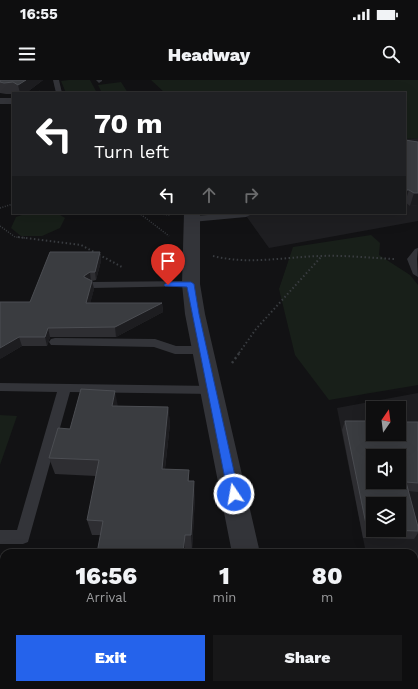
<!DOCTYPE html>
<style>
body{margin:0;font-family:"Work Sans",sans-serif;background:#171718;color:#f1f3f6;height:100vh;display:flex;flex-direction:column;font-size:15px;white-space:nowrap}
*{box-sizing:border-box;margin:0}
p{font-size:13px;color:#9b9c9e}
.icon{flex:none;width:22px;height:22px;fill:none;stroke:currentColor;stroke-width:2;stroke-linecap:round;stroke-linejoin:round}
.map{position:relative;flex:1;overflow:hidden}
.details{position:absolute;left:0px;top:469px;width:418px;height:140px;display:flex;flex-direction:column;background:#0e0e0f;border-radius:12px 12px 0 0;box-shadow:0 4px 16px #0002,0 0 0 1px #2e2e2f}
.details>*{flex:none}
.guide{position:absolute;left:12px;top:12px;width:394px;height:122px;border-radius:0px;box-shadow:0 4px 16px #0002,0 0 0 1px #2e2e2f;background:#202124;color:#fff;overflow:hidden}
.needle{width:26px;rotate:14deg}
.fabs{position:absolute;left:366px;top:321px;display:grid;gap:8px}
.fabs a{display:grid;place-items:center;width:40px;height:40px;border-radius:0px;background:#0e0e0f;box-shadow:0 4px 16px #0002,0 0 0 1px #2e2e2f;font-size:20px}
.pin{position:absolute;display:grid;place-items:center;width:34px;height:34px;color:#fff;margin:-41px -17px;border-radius:50% 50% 50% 0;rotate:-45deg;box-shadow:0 0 4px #0007}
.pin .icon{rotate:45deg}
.me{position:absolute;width:44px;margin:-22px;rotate:348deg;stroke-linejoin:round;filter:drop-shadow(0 0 3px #0008)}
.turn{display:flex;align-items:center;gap:14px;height:84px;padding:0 16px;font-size:18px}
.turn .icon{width:52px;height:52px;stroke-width:2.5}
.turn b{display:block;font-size:28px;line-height:34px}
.lanes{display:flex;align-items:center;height:38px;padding:0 16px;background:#0003;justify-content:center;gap:20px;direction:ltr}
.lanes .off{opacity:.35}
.eta{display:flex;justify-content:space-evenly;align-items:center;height:68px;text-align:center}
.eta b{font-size:24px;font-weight:800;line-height:28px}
.cta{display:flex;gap:8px;margin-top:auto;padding:8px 16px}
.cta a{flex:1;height:46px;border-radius:0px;background:#2563eb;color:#fff;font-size:16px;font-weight:800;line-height:46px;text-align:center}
.cta a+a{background:#171718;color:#f1f3f6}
.status{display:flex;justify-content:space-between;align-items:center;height:28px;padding:0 20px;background:#0e0e0f;direction:ltr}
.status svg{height:11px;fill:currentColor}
header{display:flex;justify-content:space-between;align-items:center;height:52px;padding:0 16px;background:#0e0e0f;font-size:18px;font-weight:800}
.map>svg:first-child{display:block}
.built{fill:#1e1e21;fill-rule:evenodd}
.green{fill:#181f19}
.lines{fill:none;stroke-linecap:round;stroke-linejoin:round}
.path-far3{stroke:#393c40;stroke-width:1.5;stroke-dasharray:1 1.5;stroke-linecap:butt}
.path-far2{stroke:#393c40;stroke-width:2;stroke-dasharray:1.5 2.5;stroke-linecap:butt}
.path-far1{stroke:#393c40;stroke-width:2.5;stroke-dasharray:2 3;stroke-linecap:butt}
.path{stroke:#393c40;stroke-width:3.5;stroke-dasharray:2.5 4;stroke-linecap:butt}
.service{fill:#333439;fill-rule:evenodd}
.minor{fill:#333439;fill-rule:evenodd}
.wall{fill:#2e2e32;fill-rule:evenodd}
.shaded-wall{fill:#1d1d20}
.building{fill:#3a3c40;stroke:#4b4d52;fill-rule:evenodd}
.route{fill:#2563eb;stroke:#184099}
</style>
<div class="status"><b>16:55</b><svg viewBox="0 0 49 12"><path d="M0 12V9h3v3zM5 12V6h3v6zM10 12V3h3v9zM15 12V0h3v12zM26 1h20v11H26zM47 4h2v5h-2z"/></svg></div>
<header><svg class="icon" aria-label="menu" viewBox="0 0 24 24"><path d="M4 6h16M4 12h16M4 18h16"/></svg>Headway<svg class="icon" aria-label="search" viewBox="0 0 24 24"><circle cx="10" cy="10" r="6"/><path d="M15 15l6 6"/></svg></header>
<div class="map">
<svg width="418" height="609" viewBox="0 0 418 609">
<rect width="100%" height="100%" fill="#121214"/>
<g class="built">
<path d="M 418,58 L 418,141 L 269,168 L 244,133 L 405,133 L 405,59 Z"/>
<path d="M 418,313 L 418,575 L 414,575 L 414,473 L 366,473 L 337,328 ZM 373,328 L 399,328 L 399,354 L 373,354 ZM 373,376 L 399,376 L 399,402 L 373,402 ZM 373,424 L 399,424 L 399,450 L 373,450 Z"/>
</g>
<g class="green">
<path d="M 69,0 L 90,0 L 97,13 L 66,13 L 61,1 Z"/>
<path d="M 151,0 L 418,0 L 418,58 L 405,59 L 405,13 L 165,13 Z"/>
<path d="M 121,2 L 128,13 L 102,13 L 98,5 Z"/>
<path d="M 28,133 L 57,133 L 65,138 L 60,148 L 42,156 L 21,156 L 11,148 L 16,137 Z"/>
<path d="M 371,155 L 380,163 L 379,175 L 410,195 L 418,205 L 418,305 L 329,320 L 295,275 L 279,209 L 293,167 Z"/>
<path d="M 0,335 L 17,336 L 0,385 Z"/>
</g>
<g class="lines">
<g class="path-far3">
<path d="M 34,13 L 41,11"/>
<path d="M 0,128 L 13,124"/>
<path d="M 139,133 L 169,156"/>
<path d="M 151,133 L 170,135"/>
<path d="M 0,146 L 15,157 L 26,158"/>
</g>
<g class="path-far2">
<path d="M 18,157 L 81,165 L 122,187"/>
<path d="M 213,176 C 249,185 284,177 321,176 C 345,175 370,178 395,179"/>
<path d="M 239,273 L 256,249 L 321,177"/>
</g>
<path class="path-far1" d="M 232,283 L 240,272"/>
<g class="path">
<path d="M 171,605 L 171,609"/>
<path d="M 63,609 L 64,605"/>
</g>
<g class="service">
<path d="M 53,0 L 59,0 L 62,13 L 56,13 Z"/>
<path d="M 96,0 L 102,0 L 102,1 L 99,3 Z"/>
<path d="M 239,133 L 248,133 L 250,135 L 246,137 L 192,142 L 188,139 L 192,136 Z"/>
<path d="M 418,168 L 417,179 L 418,197 L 413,194 L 407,179 L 415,169 Z"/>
<path d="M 191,201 L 196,204 L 194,206 L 92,208 L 87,205 L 92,202 Z"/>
<path d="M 55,258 L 155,259 L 176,266 L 204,266 L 208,267 L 210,270 L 208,273 L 204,274 L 175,274 L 154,267 L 51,265 L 49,262 L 51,259 Z"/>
<path d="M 0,303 L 213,306 L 217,307 L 219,310 L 217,313 L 213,314 L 70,312 L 28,462 L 23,464 L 0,464 L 0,450 L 17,450 L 57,312 L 0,311 Z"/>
</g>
<g class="minor">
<rect x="0" y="18" width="13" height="6"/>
<path d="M 184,133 L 200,133 L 200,204 L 205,234 L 260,473 L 232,473 L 185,234 L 182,204 Z"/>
<rect x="256" y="605" width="34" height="4"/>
</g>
</g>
<g class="wall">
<path d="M 0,0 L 43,0 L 26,13 L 13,13 L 13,14 L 6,14 L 0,13 Z"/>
<path d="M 405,60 L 418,125 L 410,126 L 405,122 Z"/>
<path d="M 100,172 L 101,181 L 96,200 L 92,201 L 94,209 L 90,223 L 162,223 L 163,232 L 116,257 L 50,257 L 47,266 L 22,266 L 0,279 L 30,222 Z"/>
<path d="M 118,326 L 168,327 L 170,344 L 165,389 L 189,390 L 189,401 L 195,417 L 192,470 L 186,470 L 100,455 L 92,455 L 87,440 L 96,396 L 55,394 L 49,378 L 70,349 Z"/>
<path d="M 345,341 L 418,342 L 418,412 L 408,411 L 418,447 L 418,453 L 414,459 L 363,458 L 342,350 ZM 373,424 L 399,450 L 373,450 Z"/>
<rect x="414" y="519" width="4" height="56"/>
<path d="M 112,605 L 164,605 L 163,609 L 114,609 Z"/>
</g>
<g class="shaded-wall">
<path d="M 26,0 L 43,0 L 26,13 L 20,13 L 18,5 Z"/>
<path d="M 405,110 L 409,110 L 405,122 Z"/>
<path d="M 414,113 L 418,113 L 418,125 L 410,126 Z"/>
<path d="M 100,172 L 101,181 L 96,200 L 95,192 Z"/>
<path d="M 90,192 L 91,201 L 86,204 L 84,196 Z"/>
<path d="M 92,201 L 94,209 L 88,232 L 86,223 Z"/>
<path d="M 162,223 L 163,232 L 116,257 L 115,247 Z"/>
<path d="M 48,248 L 50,257 L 47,266 L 45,257 Z"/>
<path d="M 19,257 L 22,266 L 0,279 L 0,268 Z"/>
<path d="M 115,311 L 118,327 L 112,326 Z"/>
<path d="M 168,327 L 170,344 L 163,405 L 162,389 Z"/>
<path d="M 194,401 L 195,417 L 192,470 L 191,455 Z"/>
<path d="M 185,455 L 185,473 L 183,473 Z"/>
<path d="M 47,605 L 57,605 L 57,609 L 46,609 Z"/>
<path d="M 161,605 L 164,605 L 163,609 L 162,609 Z"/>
</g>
<g class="building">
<path d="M 0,0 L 26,0 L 18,5 L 13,2 L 4,3 L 0,2 Z"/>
<path d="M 405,60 L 418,62 L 418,113 L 414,113 L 409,110 L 405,110 Z"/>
<path d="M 50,172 L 100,172 L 95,192 L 90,192 L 84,196 L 84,197 L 92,201 L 86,223 L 162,223 L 115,247 L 48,248 L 45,257 L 19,257 L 0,268 L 0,222 L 30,222 Z"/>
<path d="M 81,309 L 115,311 L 112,326 L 168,327 L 162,389 L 189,390 L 188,401 L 194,401 L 191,455 L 185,455 L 183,473 L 97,473 L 103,441 L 87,440 L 99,380 L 49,378 L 58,348 L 70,349 Z"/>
<path d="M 345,341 L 373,341 L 373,354 L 399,354 L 399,342 L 418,342 L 418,403 L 406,402 L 418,447 L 418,451 L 385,450 L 399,450 L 399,424 L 373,424 L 373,450 L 367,449 ZM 373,376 L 399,376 L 399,402 L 373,402 Z"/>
<path d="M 0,516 L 4,516 L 4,605 L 47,605 L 46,609 L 0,609 Z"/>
<rect x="414" y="519" width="4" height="49"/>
</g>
<path class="route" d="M 168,202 L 191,202 L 194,204 L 199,234 L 239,414 L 238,417 L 234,419 L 230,417 L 228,414 L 187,207 L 165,206 L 164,205 Z"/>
</svg>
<div class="fabs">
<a><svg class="needle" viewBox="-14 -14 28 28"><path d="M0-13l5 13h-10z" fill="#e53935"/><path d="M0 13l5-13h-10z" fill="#9b9c9e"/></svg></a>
<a><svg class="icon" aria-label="sound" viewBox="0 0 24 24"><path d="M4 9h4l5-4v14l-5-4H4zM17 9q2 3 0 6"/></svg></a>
<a><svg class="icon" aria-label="layers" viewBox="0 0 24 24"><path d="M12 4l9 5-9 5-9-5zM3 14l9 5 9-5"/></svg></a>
</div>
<div class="pin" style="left:168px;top:205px;background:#d93025"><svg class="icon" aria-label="arrive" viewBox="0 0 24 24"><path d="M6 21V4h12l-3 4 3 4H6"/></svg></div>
<svg class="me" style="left:234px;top:414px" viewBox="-20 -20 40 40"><circle r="17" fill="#2563eb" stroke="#fff" stroke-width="3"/><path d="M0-11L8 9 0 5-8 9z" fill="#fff"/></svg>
<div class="guide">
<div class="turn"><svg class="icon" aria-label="left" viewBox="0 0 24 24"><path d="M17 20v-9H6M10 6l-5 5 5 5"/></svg><div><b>70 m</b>Turn left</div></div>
<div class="lanes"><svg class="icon" aria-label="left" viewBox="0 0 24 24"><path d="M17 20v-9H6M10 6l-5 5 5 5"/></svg><svg class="icon off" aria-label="ahead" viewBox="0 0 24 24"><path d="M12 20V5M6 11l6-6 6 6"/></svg><svg class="icon off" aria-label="right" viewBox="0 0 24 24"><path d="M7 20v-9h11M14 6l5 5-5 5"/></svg></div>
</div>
<section class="details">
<div class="eta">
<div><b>16:56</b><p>Arrival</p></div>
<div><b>1</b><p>min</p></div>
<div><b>80</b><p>m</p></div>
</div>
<div class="cta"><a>Exit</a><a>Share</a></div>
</section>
</div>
